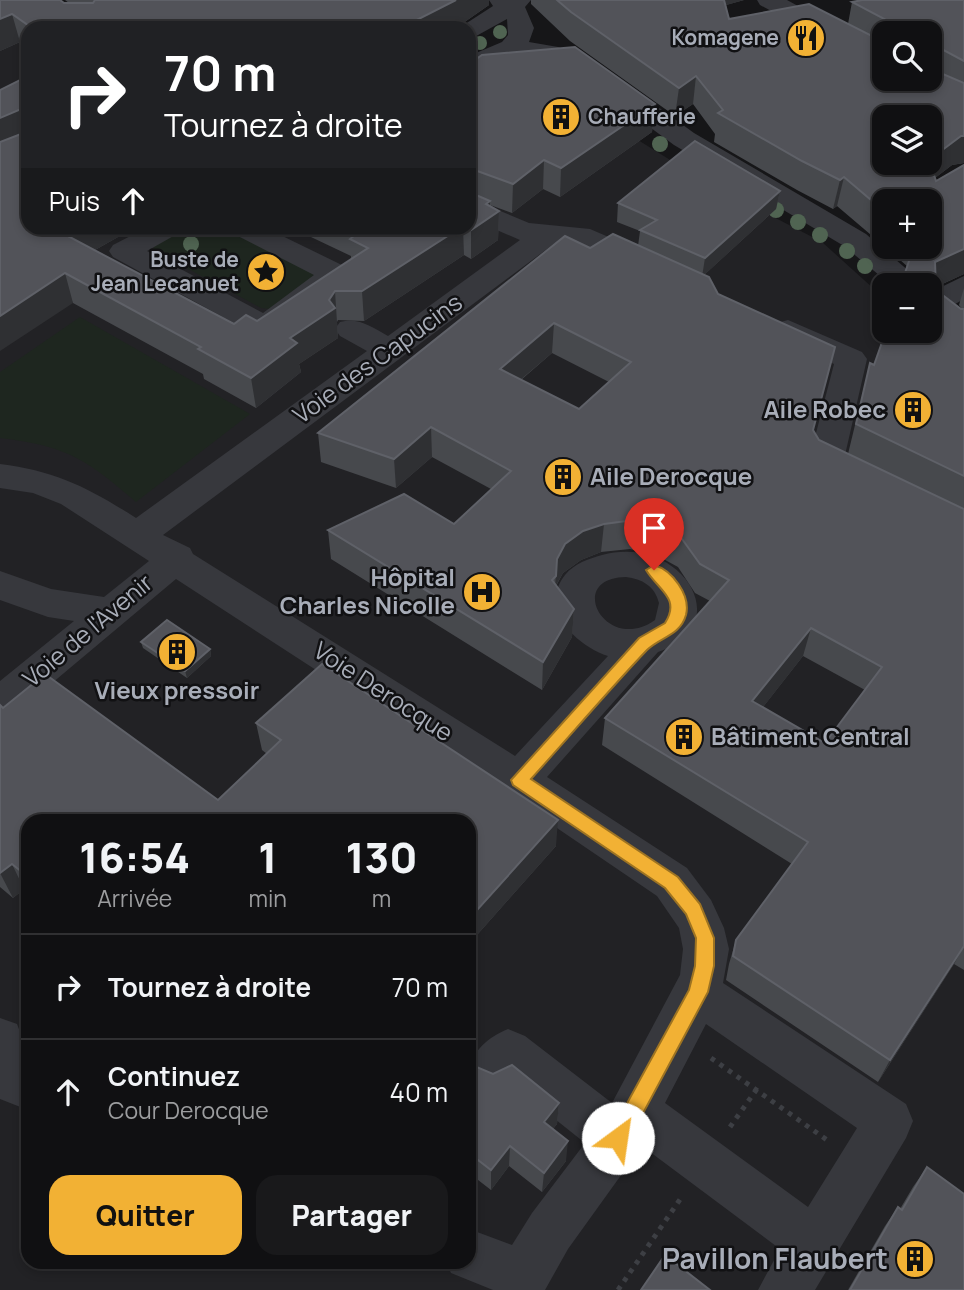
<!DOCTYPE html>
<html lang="fr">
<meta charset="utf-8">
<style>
body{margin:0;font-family:Manrope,sans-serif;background:#19191b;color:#f1f3f6;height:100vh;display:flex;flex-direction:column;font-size:26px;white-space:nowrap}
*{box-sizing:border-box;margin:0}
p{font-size:23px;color:#9c9d9f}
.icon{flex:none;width:38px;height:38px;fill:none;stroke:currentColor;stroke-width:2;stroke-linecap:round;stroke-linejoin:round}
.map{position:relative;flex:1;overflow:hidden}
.side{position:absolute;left:21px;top:814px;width:455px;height:455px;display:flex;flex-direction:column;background:#101012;border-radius:21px;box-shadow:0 4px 10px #0003,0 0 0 2px #303032}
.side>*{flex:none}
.hud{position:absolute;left:21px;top:21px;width:455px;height:214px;border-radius:21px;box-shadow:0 4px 10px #0003,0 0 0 2px #303032;background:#202124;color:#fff;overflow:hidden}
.buttons{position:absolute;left:872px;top:21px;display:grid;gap:14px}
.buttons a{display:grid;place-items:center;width:70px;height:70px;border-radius:14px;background:#101012;box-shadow:0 4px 10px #0003,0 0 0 2px #303032;font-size:35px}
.pin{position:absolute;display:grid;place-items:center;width:60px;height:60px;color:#fff;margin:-72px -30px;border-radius:50% 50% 50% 0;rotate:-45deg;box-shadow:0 0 7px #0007}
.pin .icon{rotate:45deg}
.me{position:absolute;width:77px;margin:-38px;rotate:31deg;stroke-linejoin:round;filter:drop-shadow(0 0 5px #0008)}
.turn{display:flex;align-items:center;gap:24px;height:147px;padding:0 28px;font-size:32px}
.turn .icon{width:91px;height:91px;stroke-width:2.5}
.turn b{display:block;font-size:49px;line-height:60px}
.then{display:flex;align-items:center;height:66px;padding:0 28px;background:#0003;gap:14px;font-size:26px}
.eta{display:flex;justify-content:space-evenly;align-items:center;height:119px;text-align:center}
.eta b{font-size:42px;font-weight:800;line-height:49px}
.primary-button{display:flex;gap:14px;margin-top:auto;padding:14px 28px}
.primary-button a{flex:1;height:80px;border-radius:21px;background:#f2b134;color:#111;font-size:28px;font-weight:800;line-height:80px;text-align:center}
.primary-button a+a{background:#19191b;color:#f1f3f6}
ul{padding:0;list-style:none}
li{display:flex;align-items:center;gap:21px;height:105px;padding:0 28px;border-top:2px solid #303032}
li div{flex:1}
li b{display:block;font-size:26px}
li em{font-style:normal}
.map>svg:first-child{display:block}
.built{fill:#222225;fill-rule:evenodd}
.green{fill:#1e261f}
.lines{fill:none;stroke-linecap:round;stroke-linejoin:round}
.path{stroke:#3d3f44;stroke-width:5;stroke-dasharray:4.5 6;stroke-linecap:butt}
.minor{fill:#37383d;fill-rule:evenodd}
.tree{fill:#506452}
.wall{fill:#47494d;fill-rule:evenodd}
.shaded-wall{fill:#2f3033}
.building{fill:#525359;stroke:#5f6168;stroke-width:2;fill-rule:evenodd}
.route{fill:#f2b134;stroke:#9d7322;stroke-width:2}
.labels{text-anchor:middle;stroke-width:5;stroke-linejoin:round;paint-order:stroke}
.far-poi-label{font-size:21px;font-weight:bold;fill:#a8adb8;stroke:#111113;text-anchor:end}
.street-label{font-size:24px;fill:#a8adb8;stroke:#111113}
.poi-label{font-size:24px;font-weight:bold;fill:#a8adb8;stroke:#111113;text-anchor:end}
.near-poi-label{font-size:28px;font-weight:bold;fill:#a8adb8;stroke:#111113;text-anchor:end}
</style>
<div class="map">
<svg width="964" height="1290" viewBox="0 0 964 1290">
<rect width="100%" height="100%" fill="#161618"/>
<path class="built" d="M 0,21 L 28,28 L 28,228 L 469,228 L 535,76 L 704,181 L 822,242 L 884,298 L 884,331 L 917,331 L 964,363 L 964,1290 L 0,1290 ZM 28,821 L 469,821 L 469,1262 L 28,1262 Z"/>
<g class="green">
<path d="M 184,228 L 232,228 L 313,268 L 317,274 L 270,309 L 261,308 L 153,250 L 155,244 Z"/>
<path d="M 80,317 L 250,414 L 136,502 C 86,459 67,446 0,438 L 0,372 Z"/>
</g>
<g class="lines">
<g class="path">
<path d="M 711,1058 L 827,1140"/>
<path d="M 730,1127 L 759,1086"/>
<path d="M 618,1290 L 681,1198"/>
</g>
<g class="minor">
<path d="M 489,0 L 531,0 L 525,7 L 534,28 L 529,42 L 558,47 L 600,65 L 694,133 L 866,234 L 925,285 L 891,285 L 844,246 L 674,145 L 582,77 L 562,66 L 544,59 L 514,55 L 469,74 L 469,56 L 502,42 L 508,35 L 507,19 L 469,40 L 469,28 L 459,28 L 493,6 Z"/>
<path d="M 757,0 L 787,0 L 884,53 L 884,72 L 760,5 Z"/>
<path d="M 469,198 L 529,223 L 590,229 L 655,257 L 659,264 L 655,271 L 644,273 L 575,244 L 555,243 L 163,535 L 190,548 L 193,554 L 515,756 L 608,656 C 577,646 538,609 565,575 C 575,563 588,559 602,555 C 681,533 739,626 658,652 L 547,777 L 687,868 L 711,900 L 724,928 L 729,949 L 723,983 L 906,1104 L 913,1121 L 906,1138 L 815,1290 L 758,1290 L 780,1249 L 642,1146 L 568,1249 L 545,1290 L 493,1290 L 451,1273 L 446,1262 L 469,1262 L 469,1229 L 512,1245 L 532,1213 L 585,1143 L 511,1084 L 492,1093 L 475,1086 L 469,1072 C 472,1050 489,1037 508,1029 L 525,1036 L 612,1103 L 680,975 L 683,949 L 679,928 L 657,896 L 504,792 L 176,579 L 14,715 L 0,720 L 0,681 L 74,621 L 48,617 L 0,600 L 0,571 L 51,589 L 104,597 L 149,561 L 61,504 L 33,493 L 0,488 L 0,464 C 56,471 89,488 136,518 L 367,351 L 340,336 L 335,329 L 340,322 C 359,317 372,327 388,336 L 520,240 L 469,218 ZM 626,577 C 642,579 655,586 659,603 L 655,620 C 606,655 564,578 626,577 ZM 706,1024 L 857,1128 L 808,1207 L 665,1103 Z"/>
<path d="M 146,228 L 181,228 L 177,234 L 147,251 L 263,313 L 314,275 L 234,234 L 230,228 L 266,228 L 346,267 L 350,274 L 276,334 L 265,337 L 254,334 L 113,257 L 109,251 L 113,245 Z"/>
<path d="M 964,276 L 964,299 L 943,311 L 929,313 L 929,293 Z"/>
<path d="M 788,320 L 862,352 L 867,359 L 845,455 L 873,468 L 878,477 L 873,486 C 853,491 820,478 809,460 L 834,364 L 777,337 L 772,330 L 777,323 Z"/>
<path d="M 0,1018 L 17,1024 C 29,1053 28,1080 28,1110 L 0,1099 Z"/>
</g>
</g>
<g class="tree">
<circle cx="500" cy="32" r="7"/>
<circle cx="480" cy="43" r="7"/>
<circle cx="660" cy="144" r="8"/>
<circle cx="776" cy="210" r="8"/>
<circle cx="798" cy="222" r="8"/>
<circle cx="820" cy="235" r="8"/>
<circle cx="191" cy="244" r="8"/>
<circle cx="847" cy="251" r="8"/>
<circle cx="865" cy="266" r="8"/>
</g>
<g class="wall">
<path d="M 0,0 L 64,3 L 69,3 L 65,0 L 489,0 L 489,5 L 456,28 L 28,28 L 28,48 L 20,42 L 0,51 Z"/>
<path d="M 531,0 L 744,0 L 726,5 L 729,19 L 848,24 L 852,2 L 964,0 L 964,163 L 952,165 L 935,178 L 936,181 L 964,165 L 964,274 L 936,287 L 936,290 L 962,309 L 959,305 L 964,288 L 964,970 L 954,964 L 878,1082 L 726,980 L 729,964 L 736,940 L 792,864 L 602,745 L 605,718 L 710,601 L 695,593 L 678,567 L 656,555 L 630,549 L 601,552 L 581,560 L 563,573 L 556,586 L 574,609 L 572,637 L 542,690 L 331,559 L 328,530 L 454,524 L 491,489 L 432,457 L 396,488 L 321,462 L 318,433 L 590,248 L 638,246 L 640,231 L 617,222 L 618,203 L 780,191 L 776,209 L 704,275 L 718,294 L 814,431 L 819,440 L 848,454 L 870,363 L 874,365 L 907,266 L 885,247 L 929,247 L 884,201 L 884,246 L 837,206 L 833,209 L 797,190 L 714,142 L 715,134 L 693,104 L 675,116 L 570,41 L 531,4 ZM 884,33 L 929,33 L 929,79 L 884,79 ZM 552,353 L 609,382 L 579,409 L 521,380 ZM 803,656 L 865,690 L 825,743 L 763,707 Z"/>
<path d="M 469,60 L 655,104 L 652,132 L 560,197 L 543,189 L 512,213 L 490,205 L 499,211 L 498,240 L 471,259 L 464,255 L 364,321 L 338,320 L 337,322 L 338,338 L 299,364 L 301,372 L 256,408 L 204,379 L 203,374 L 73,303 L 28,228 L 134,228 L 95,250 L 234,324 L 257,321 L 351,259 L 351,256 L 292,228 L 469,228 Z"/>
<path d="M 141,642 L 210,649 L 211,656 L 187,678 L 143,648 Z"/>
<path d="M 0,705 L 3,708 L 218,800 L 267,754 L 262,750 L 256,723 L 556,846 L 469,944 L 469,821 L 28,821 L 28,892 L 24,889 L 13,898 L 0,887 Z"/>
<path d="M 469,1031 L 471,1033 L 472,1055 L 470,1059 L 474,1066 L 559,1103 L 557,1124 L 553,1129 L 566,1161 L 542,1192 L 509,1166 L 491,1190 L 469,1173 Z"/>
<path d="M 927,1167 L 964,1290 L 848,1290 L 885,1226 L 898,1207 L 900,1209 L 913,1187 Z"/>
</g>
<g class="shaded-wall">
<path d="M 456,0 L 489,0 L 489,5 L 456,28 L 401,28 Z"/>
<path d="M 717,0 L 744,0 L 716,8 Z"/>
<path d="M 12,14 L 20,42 L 0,51 L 0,19 Z"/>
<path d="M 696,76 L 693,104 L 675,116 L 679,88 Z"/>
<path d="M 655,104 L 652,132 L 560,197 L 561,168 Z"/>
<path d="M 21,109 L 28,135 L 0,151 L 0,118 Z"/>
<path d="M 961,136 L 964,136 L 964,163 L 952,165 L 905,201 L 913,172 L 925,163 L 929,163 L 929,160 Z"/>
<path d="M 544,160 L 543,189 L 512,213 L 513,184 Z"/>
<path d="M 844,177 L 837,206 L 833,209 L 840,180 Z"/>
<path d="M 780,191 L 776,209 L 702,277 L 705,258 Z"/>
<path d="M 490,201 L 490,217 L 499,211 L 498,240 L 471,259 L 471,230 L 486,204 Z"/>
<path d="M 76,228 L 134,228 L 72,263 L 64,234 Z"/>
<path d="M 460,228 L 463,228 L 464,255 L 364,321 L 362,291 Z"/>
<path d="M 964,249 L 964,274 L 929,290 L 935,262 Z"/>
<path d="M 65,273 L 73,303 L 0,351 L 0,316 Z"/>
<path d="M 335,291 L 338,338 L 299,364 L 301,372 L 256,408 L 251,378 L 290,338 L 329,300 Z"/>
<path d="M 554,323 L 552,353 L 499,398 L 500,369 Z"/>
<path d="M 431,427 L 432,457 L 396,488 L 394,459 Z"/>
<path d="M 604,524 L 601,552 L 581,560 L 563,573 L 555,587 L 557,559 L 565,544 L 583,531 Z"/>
<path d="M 574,609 L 572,637 L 542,690 L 543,662 Z"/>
<path d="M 811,628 L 803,656 L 746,729 L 752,701 Z"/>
<path d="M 210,649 L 211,656 L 187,678 L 185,671 Z"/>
<path d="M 558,820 L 556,846 L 469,944 L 469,919 Z"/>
<path d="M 12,864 L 24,889 L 13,898 L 0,873 Z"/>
<path d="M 964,946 L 954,964 L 878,1082 L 890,1060 Z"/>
<path d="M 471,1033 L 472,1055 L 469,1064 L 469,1040 Z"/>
<path d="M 559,1103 L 557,1124 L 542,1143 L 544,1122 Z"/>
<path d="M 568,1141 L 566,1161 L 542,1192 L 544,1173 Z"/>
<path d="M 510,1146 L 509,1166 L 491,1190 L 491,1170 Z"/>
</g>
<g class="building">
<path d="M 0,0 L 60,0 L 64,3 L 93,3 L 95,0 L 456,0 L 401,28 L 32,28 L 12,14 L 0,19 Z"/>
<path d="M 557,0 L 724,0 L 729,19 L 809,4 L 884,42 L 884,79 L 929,79 L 929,68 L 964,83 L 964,136 L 961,136 L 929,160 L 929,117 L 884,117 L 884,163 L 925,163 L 913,172 L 916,175 L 934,175 L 936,181 L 964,165 L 964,249 L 935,262 L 936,290 L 961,309 L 964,309 L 964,476 L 856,424 L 870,363 L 874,365 L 886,331 L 929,331 L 929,285 L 901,285 L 910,258 L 934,258 L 935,254 L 927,247 L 929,247 L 929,201 L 884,201 L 884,211 L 844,177 L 840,180 L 802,161 L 718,113 L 723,110 L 696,76 L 679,88 L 571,12 Z"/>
<path d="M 862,0 L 964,0 L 964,61 L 938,47 L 929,48 L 929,33 L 891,33 L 892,23 L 852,2 Z"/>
<path d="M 575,47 L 655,104 L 561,168 L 544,160 L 513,184 L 469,168 L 469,60 L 472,62 L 482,55 Z"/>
<path d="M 28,76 L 28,228 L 76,228 L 64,234 L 234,324 L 246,315 L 257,321 L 368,248 L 350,239 L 359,232 L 351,228 L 460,228 L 362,291 L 335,291 L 329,300 L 335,308 L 290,338 L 297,343 L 251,378 L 198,349 L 201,347 L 65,273 L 0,316 L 0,142 L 21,134 L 21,109 L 0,118 L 0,90 Z"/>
<path d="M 695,141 L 780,191 L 705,258 L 640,230 L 657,220 L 618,203 Z"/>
<path d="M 469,192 L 490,201 L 486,204 L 499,211 L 471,230 L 467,228 L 469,228 Z"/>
<path d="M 613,234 L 709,277 L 718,294 L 835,347 L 813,430 L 819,440 L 964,509 L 964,946 L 890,1060 L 733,956 L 736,940 L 808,842 L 605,718 L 729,580 L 700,564 L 682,539 L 660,526 L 634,520 L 604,524 L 583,531 L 565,544 L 557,559 L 556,576 L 552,580 L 574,609 L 543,662 L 328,530 L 404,494 L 454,524 L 511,471 L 431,427 L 394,459 L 318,433 L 565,236 L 590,248 ZM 554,323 L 631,362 L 579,409 L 500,369 ZM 811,628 L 882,667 L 825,743 L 752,701 Z"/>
<path d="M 167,620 L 210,649 L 185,671 L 141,642 Z"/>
<path d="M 322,664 L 558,820 L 469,919 L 469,821 L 28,821 L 28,877 L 12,864 L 0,873 L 0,705 L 3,708 L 45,674 L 218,800 L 281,740 L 256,723 Z"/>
<path d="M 469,1056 L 474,1066 L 493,1074 L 512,1065 L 559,1103 L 544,1122 L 568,1141 L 544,1173 L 510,1146 L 491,1170 L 469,1153 Z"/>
<path d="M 927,1167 L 964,1194 L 964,1290 L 850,1290 L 898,1207 L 902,1210 Z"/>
<path d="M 665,1255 L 710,1290 L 641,1290 Z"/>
</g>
<path class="route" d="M 654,565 C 672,570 691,595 686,615 C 680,636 660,637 647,650 C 607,692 570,736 531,779 L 678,877 L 700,904 L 714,938 L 714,966 L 708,992 L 626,1145 L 618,1148 L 611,1145 L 608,1138 L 689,990 L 695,966 L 696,938 L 686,914 L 665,888 L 513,785 L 511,780 L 639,638 L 665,623 C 681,598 658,590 646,570 Z"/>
<defs>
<symbol id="restaurant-disc" viewBox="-11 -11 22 22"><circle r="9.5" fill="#f2b134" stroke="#111113"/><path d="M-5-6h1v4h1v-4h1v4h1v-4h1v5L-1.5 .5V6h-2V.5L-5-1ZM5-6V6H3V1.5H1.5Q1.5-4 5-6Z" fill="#111"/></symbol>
<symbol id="building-disc" viewBox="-11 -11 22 22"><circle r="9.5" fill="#f2b134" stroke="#111113"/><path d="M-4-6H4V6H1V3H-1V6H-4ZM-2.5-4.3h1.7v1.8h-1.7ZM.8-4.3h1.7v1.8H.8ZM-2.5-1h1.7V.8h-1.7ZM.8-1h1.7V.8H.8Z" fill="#111"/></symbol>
<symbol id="sight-disc" viewBox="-11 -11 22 22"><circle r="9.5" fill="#f2b134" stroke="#111113"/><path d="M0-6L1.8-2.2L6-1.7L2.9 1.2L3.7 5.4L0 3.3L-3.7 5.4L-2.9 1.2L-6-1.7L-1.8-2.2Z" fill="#111"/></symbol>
<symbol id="hospital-disc" viewBox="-11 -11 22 22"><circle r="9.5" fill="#f2b134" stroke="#111113"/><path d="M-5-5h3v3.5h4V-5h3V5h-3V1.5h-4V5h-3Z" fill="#111"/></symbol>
</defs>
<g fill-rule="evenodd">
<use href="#restaurant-disc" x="784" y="16" width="44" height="44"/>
<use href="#building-disc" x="539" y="95" width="44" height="44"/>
<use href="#sight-disc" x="244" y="250" width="44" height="44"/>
<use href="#building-disc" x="891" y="388" width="44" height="44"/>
<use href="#building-disc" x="541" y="455" width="44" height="44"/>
<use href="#hospital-disc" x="460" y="570" width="44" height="44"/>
<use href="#building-disc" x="155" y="630" width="44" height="44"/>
<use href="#building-disc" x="662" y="715" width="44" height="44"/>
<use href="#building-disc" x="893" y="1237" width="44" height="44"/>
</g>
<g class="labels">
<g class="far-poi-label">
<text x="779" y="45">Komagene</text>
<text x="588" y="124" text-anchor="start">Chaufferie</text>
<text x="239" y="267">Buste de<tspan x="239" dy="24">Jean Lecanuet</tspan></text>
</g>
<g class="street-label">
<text transform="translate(378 359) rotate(-36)" y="8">Voie des Capucins</text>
<text transform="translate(88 631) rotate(-40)" y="8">Voie de l'Avenir</text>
<text transform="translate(383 692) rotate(33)" y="8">Voie Derocque</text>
</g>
<g class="poi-label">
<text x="886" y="418">Aile Robec</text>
<text x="590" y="485" text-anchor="start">Aile Derocque</text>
<text x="455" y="586">Hôpital<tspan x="455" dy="28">Charles Nicolle</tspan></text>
<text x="177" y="699" text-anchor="middle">Vieux pressoir</text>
<text x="711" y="745" text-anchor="start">Bâtiment Central</text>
</g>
<g class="near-poi-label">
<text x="888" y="1269">Pavillon Flaubert</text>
</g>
</g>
</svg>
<div class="buttons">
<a><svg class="icon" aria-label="search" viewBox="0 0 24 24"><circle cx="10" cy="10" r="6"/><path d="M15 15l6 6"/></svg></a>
<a><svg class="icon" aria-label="layers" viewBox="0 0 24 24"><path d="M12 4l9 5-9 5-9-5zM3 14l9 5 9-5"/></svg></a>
<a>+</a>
<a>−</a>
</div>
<div class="pin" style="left:654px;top:570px;background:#d93025"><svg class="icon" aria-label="arrive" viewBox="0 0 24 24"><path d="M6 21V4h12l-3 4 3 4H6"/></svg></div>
<svg class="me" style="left:618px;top:1138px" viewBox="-20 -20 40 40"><circle r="19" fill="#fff"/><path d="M0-13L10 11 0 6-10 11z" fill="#f2b134"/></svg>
<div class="hud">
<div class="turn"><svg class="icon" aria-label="right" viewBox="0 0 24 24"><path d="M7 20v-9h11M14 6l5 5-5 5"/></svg><div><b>70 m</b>Tournez à droite</div></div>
<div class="then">Puis<svg class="icon" aria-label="ahead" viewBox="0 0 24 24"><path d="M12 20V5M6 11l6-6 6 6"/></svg></div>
</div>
<section class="side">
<div class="eta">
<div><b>16:54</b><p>Arrivée</p></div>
<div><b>1</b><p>min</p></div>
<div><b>130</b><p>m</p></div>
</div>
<ul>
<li><svg class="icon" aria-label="right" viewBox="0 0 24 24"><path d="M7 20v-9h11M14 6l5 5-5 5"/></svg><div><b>Tournez à droite</b></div><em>70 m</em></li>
<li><svg class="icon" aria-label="ahead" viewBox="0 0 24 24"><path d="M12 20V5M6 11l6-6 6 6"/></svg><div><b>Continuez</b><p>Cour Derocque</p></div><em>40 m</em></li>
</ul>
<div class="primary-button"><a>Quitter</a><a>Partager</a></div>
</section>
</div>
